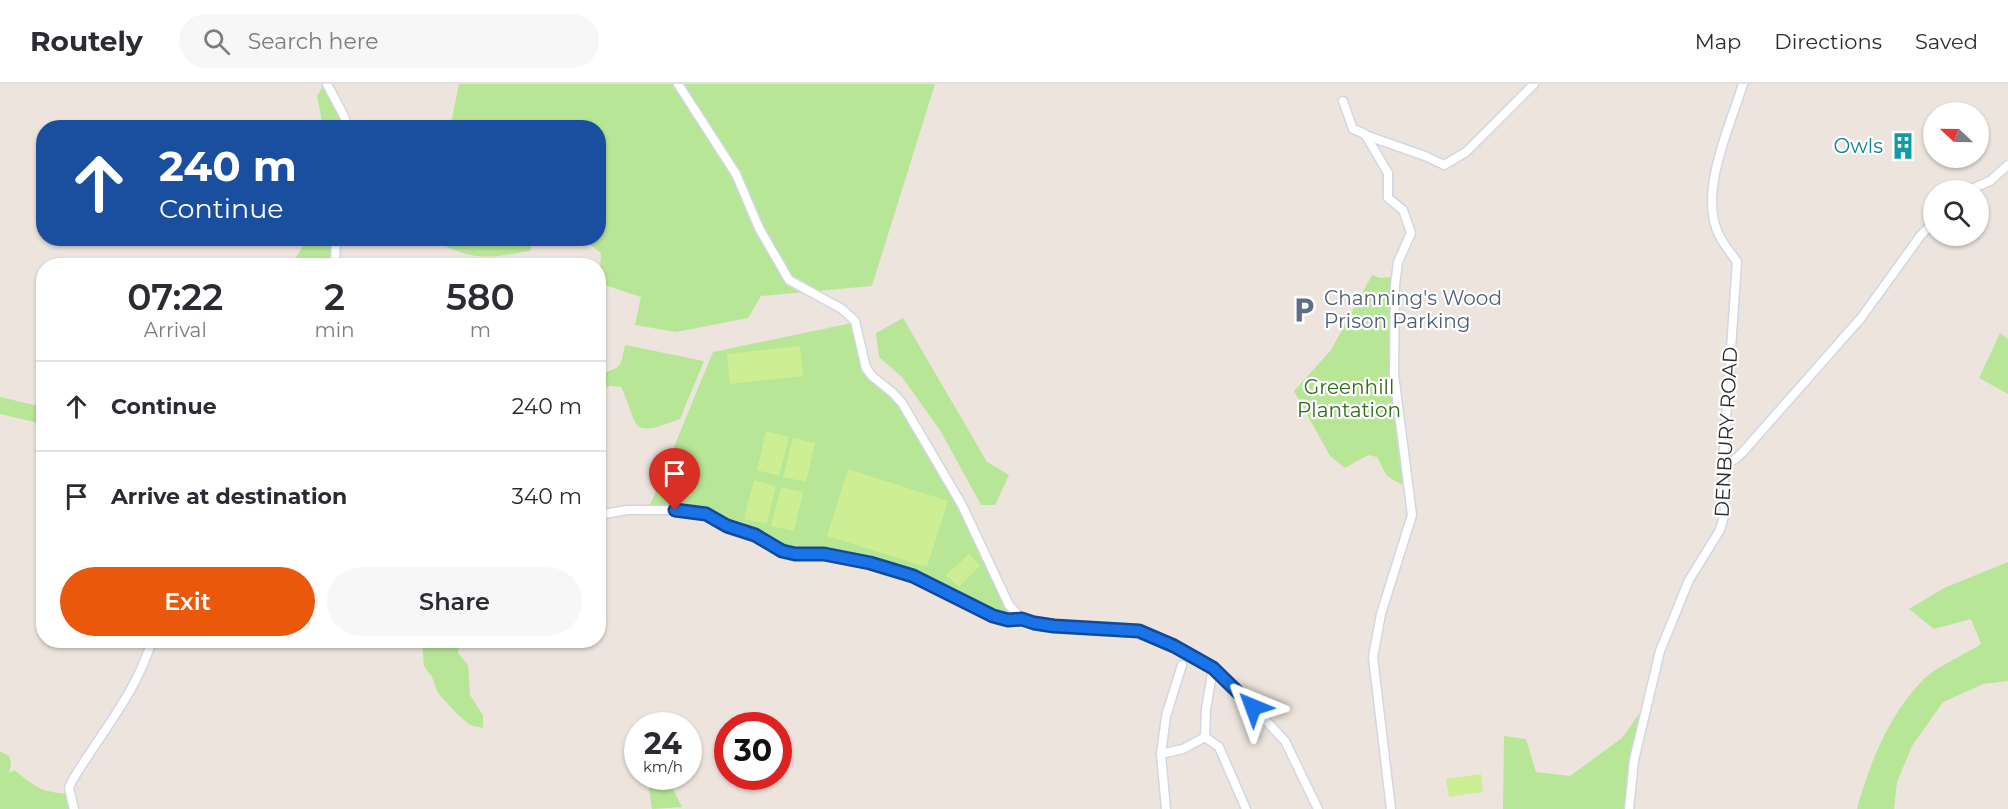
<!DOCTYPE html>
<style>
body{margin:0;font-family:Montserrat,sans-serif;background:#f7f7f7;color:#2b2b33;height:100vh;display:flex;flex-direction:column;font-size:22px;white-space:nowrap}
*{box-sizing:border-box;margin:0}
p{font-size:20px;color:#7c7c81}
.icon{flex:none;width:33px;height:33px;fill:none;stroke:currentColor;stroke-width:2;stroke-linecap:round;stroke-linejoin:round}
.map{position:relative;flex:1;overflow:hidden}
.panel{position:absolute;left:36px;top:174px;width:570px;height:390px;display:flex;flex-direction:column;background:#fff;border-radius:24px;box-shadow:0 2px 4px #0004}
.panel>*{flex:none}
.hud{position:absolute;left:36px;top:36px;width:570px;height:126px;border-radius:24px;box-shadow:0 2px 4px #0004;background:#1a4fa0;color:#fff;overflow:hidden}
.needle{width:39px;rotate:292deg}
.controls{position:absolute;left:1923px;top:18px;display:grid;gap:12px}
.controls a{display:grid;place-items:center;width:66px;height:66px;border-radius:50%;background:#fff;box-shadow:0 2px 4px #0004;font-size:30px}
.speed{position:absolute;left:624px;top:628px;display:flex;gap:12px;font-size:30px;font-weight:700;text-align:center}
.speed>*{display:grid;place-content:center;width:78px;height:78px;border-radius:50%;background:#fff;box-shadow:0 2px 4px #0004;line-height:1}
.speed small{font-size:15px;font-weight:400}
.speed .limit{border:9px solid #d22;background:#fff;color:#111}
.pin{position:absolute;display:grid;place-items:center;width:51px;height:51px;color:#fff;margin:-62px -26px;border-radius:50% 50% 50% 0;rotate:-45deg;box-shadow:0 0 6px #0007}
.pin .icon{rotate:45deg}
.me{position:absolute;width:66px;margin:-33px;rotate:316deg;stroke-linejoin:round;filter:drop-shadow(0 0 4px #0008)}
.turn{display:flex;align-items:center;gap:21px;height:126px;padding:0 24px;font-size:27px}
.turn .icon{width:78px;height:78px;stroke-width:2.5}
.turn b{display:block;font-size:42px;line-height:51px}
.eta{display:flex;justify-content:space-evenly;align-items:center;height:102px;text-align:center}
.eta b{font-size:36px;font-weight:600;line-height:42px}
.button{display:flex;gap:12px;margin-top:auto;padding:12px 24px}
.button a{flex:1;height:69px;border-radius:36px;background:#ea580c;color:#fff;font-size:24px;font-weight:600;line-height:69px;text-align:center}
.button a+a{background:#f7f7f7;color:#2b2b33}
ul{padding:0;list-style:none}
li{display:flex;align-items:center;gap:18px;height:90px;padding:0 24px;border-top:2px solid #e1e1e2}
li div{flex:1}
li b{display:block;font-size:22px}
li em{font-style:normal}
header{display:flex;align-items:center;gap:36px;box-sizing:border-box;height:84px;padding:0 30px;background:#fff;border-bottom:2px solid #e1e1e2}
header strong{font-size:28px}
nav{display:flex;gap:33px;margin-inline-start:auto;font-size:21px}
.search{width:420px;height:54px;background:#f7f7f7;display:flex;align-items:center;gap:15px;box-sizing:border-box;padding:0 21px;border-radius:33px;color:#7c7c81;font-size:22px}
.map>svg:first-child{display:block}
.green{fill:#b7e697}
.pitch{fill:#cdee92}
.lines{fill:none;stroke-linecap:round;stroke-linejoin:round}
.minor-casing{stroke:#d2d6e4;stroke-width:11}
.minor{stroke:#fff;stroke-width:8}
.route-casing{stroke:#114b97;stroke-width:15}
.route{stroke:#1a73e8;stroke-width:10}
.labels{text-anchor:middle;stroke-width:4.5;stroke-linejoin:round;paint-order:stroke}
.culture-label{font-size:20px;fill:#0d838f;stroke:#fff;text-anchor:end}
.service-label{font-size:20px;fill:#4e5e75;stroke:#fff;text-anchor:start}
.park-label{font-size:20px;fill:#2e6c17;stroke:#fff}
.street-label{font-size:20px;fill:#2b2b2b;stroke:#fff}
</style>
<header>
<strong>Routely</strong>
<div class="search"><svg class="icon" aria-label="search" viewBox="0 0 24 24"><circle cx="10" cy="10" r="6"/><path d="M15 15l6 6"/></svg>Search here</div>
<nav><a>Map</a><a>Directions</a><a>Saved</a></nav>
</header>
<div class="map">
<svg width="2008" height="725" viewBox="0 0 2008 725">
<rect width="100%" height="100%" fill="#ede5dd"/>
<g class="green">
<path d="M 324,0 L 349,43 L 323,43 L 317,12 Z"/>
<path d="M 459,0 L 935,0 L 872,202 L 761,212 L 748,234 L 676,248 L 635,241 L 641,213 L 599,199 L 601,169 L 583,155 L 598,154 L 598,44 L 450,44 Z"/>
<path d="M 307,155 L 335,155 L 333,181 L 291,182 Z"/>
<path d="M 435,155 L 435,154 L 534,155 L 530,167 C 486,174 476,178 435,157 Z"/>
<path d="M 1372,191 L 1380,194 L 1391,193 L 1389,280 L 1403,387 L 1402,401 L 1387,392 L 1377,373 L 1368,371 L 1345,384 L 1330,372 L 1294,307 L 1331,266 Z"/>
<path d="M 903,234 L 987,378 L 1009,391 L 995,421 L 981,421 L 940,346 L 902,293 L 879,273 L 876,249 Z"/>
<path d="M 852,239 C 856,256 858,280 868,293 C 877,305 890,311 899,322 L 959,424 L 1005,522 L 1016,532 L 1009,533 L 994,530 L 873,476 L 826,465 L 796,467 L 783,463 L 764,450 L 733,438 L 710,424 L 650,421 L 713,268 Z"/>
<path d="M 2000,249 L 2008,255 L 2008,310 L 1979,294 Z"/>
<path d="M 625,261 L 704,277 L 680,335 C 627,355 640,343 621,303 L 610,302 L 599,307 L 599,291 C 621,282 620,286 625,261 Z"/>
<path d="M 0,313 L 43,323 L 43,340 L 0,330 Z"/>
<path d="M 2008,478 L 2008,597 L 1983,600 L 1943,618 L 1912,662 L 1897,698 L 1894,725 L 1857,725 C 1869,680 1889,631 1922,597 C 1932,585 1966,570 1981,560 L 1971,535 L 1934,545 L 1909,525 L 1944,504 Z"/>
<path d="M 422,557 L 460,557 L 458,569 L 468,581 L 470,611 L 483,631 L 483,644 L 470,641 L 457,630 L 438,609 L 432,593 L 424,582 Z"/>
<path d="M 1642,626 L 1632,667 L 1624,725 L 1503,725 L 1504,652 L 1526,655 L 1536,688 L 1570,692 L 1622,654 Z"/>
<path d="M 0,667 L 9,672 L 11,681 L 9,689 L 14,686 C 36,703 40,708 69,710 L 70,725 L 0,725 Z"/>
<path d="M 647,693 L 667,693 L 682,723 L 652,725 Z"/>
</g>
<g class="pitch">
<path d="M 800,262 L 803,292 L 730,300 L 727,270 Z"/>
<path d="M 766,347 L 789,353 L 779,392 L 757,386 Z"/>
<path d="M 793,354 L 815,359 L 806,398 L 783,393 Z"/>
<path d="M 848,385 L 948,417 L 927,483 L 827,452 Z"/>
<path d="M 754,396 L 776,402 L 767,440 L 744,435 Z"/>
<path d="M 781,403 L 803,408 L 794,447 L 771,442 Z"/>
<path d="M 969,470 L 980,482 L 959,503 L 946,491 Z"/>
<path d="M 1481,690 L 1483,708 L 1449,713 L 1446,695 Z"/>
</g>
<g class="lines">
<defs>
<g id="minor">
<path d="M 327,0 L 344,32 L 348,44"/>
<path d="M 678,0 L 736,90 L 759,144 L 789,196 L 842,225 L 855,237 L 866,284 L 872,292 L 893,309 L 902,319 L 962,421 L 1009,521 L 1022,535"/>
<path d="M 1343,17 L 1353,45 L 1365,50 L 1388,89 L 1388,114 L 1403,126 L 1411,149 L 1398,178 L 1395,201 L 1394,290 L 1412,431 L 1381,530 L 1373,573 L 1391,725"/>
<path d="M 1365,51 L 1425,72 L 1444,81 L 1466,68 L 1534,0"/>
<path d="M 1969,106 L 1990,97 L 2008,81"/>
<path d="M 335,182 L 336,154"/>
<path d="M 1723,380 L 1734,376 L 1742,369 L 1861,234 L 1921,151 L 1934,138"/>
<path d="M 598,431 L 627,426 L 675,426 L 706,430 L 727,442 L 755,451 L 782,467 L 795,470 L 824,470 L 870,479 L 913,492 L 993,532 L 1008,536 L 1022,535 L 1034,539 L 1054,542 L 1139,547 L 1174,562 L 1213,584 L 1237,606 L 1285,657 L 1318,725"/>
<path d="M 1213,584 L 1206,625 L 1205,653 L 1219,663 L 1246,725"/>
<path d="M 1161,670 L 1183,665 L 1205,653"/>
<path d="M 74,725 L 69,704 L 72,697 C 100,650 136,610 152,556"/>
<path d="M 1166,725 L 1161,670 L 1166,632 L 1182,581"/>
<path d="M 1629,725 L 1634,676 L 1660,567 L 1689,496 L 1720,446 L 1725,429 L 1723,380 L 1737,178 C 1731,169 1724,161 1719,151 C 1698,109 1730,42 1743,0"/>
</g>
</defs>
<use href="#minor" class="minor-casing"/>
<use href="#minor" class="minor"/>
</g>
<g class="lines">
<defs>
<path id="route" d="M 675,426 L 706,430 L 727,442 L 755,451 L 782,467 L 795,470 L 824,470 L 870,479 L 913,492 L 993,532 L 1008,536 L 1022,535 L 1034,539 L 1054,542 L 1139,547 L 1174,562 L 1213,584 L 1253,623"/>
</defs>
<use href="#route" class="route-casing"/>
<use href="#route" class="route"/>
</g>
<defs>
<symbol id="building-bare" viewBox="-9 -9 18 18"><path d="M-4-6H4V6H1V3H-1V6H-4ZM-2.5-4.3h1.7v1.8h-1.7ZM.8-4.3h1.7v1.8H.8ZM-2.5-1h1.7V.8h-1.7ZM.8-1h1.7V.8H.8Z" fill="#0f9aa8" stroke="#fff" stroke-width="2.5" paint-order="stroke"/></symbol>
<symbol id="parking-bare" viewBox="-9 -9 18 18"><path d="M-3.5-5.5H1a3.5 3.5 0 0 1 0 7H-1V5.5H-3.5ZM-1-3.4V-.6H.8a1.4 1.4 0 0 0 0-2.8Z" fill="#5c6f8a" stroke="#fff" stroke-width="2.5" paint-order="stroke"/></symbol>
</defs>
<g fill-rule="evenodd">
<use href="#building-bare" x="1884" y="43" width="38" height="38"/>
<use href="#parking-bare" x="1285" y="207" width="38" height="38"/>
</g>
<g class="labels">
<g class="culture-label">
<text x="1883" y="69">Owls</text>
</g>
<g class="service-label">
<text x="1324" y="221">Channing's Wood<tspan x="1324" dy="23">Prison Parking</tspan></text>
</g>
<g class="park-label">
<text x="1349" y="310">Greenhill<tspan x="1349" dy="23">Plantation</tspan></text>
</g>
<g class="street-label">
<text transform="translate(1726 348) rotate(-87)" y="7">DENBURY ROAD</text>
</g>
</g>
</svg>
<div class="controls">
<a><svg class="needle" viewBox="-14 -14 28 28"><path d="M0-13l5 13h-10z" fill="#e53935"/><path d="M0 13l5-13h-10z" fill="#7c7c81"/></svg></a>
<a><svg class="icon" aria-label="search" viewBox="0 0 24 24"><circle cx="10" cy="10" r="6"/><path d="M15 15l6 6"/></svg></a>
</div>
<div class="speed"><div>24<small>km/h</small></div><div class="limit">30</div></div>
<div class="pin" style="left:675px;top:426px;background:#d93025"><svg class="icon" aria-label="arrive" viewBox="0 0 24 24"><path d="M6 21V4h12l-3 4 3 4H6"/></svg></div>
<svg class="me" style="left:1253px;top:623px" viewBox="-20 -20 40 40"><path d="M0-17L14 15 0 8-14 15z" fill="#1a73e8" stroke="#fff" stroke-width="4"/></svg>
<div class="hud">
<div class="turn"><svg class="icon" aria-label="ahead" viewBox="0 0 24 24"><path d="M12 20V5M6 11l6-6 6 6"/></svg><div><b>240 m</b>Continue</div></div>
</div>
<section class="panel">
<div class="eta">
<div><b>07:22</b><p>Arrival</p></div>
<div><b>2</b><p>min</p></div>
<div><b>580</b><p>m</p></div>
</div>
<ul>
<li><svg class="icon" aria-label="ahead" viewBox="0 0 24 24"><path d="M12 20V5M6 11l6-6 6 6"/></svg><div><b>Continue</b></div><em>240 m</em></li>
<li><svg class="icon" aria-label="arrive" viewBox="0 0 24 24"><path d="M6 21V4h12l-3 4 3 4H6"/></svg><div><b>Arrive at destination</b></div><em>340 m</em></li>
</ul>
<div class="button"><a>Exit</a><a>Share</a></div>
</section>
</div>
